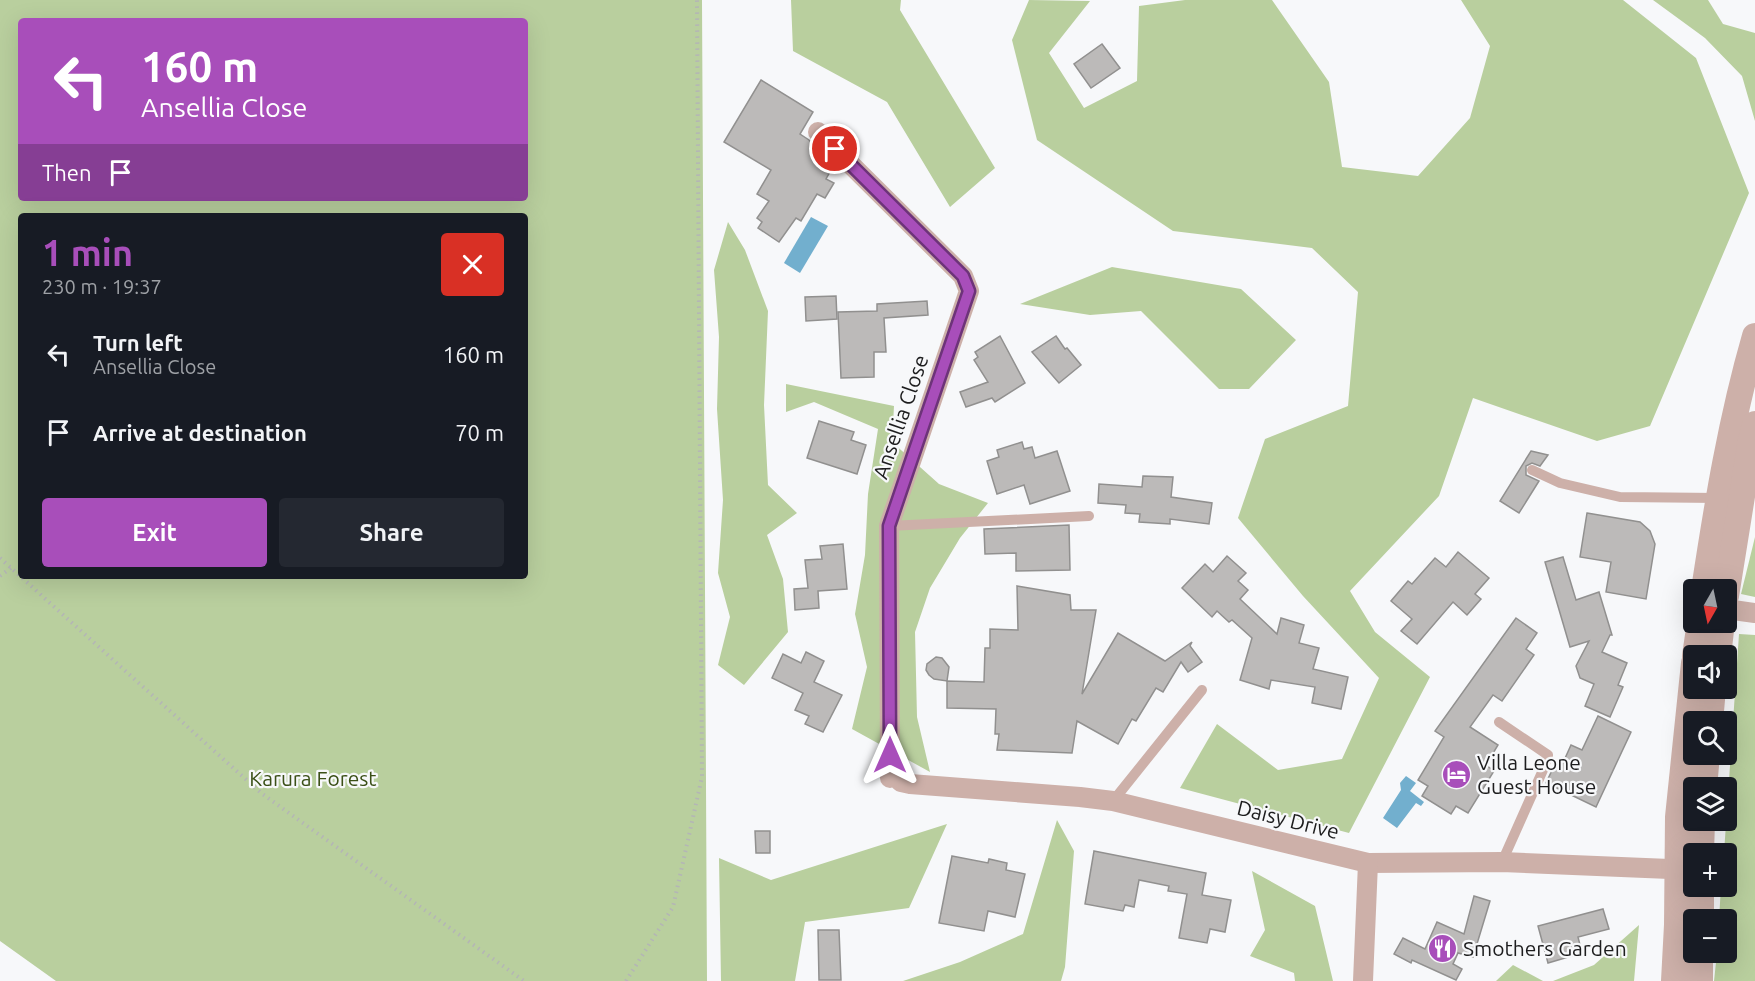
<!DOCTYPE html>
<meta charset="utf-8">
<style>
body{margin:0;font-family:Ubuntu,sans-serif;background:#242831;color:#f1f3f6;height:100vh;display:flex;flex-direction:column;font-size:22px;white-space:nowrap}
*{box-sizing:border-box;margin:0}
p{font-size:20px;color:#9ea1a6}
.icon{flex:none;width:33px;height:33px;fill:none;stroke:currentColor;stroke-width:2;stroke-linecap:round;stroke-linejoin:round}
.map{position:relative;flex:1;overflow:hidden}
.side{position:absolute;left:18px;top:213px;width:510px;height:366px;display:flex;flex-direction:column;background:#171b24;border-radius:6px;box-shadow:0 6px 24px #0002}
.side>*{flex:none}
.top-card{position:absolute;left:18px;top:18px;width:510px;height:183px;border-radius:6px;box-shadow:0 6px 24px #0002;background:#a84eba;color:#fff;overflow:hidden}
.needle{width:39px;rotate:189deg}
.controls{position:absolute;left:1683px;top:579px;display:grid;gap:12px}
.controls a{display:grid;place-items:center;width:54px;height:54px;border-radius:6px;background:#171b24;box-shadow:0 6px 24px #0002;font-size:30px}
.pin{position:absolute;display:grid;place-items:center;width:51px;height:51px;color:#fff;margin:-26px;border:3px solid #fff;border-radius:50%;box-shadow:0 2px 6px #0007}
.me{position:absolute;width:66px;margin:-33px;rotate:0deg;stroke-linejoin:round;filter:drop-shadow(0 0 4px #0008)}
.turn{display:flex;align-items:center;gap:21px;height:126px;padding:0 24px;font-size:27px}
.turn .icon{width:78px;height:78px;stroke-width:2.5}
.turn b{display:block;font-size:42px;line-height:51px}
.then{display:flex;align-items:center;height:57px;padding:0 24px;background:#0003;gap:12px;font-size:22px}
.round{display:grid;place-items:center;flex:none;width:63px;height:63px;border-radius:6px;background:#242831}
.headline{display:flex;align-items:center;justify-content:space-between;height:102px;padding:0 24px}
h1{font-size:36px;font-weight:700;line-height:45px;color:#a84eba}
.action{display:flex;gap:12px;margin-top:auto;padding:12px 24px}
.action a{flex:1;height:69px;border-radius:6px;background:#a84eba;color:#fff;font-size:24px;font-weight:700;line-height:69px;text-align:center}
.action a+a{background:#242831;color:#f1f3f6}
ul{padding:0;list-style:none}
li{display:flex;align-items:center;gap:18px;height:78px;padding:0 24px}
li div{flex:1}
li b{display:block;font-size:22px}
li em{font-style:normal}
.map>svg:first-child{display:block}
.green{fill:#b9cf9e;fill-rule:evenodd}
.water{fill:#72afce}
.building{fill:#bcbab9;stroke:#91908f;stroke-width:1.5}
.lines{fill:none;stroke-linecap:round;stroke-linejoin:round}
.path{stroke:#b4b5b6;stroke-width:4;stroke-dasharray:1.5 4.5;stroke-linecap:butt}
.service{stroke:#cdb0a9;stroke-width:10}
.minor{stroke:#cdb0a9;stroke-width:20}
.tertiary{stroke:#cdb0a9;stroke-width:26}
.route-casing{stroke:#6d3379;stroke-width:15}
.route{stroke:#a84eba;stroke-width:10}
.labels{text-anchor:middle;stroke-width:4.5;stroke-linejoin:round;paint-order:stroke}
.street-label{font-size:21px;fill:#1d1d1e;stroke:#f7f8fa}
.poi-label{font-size:21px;fill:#1d1d1e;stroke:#f7f8fa;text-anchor:start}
.park-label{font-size:21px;fill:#3b5017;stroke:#f7f8fa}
</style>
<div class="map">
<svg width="1755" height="981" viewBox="0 0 1755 981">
<rect width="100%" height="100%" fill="#f7f8fa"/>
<g class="green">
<path d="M 0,0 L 702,0 L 707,981 L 56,981 L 0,941 ZM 21,21 L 525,21 L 525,198 L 21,198 ZM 21,216 L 525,216 L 525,576 L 21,576 Z"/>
<path d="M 791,0 L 901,0 L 900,10 L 995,168 L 950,207 L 887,102 L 793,51 Z"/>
<path d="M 1029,0 L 1090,1 L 1049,53 L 1084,108 L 1137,81 L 1139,6 L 1185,0 L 1272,0 L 1329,82 L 1342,167 L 1418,176 L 1470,118 L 1490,46 L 1461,0 L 1623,0 L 1696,58 L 1749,193 L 1650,426 L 1597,441 L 1473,398 L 1439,496 L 1350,591 L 1375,632 L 1430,677 L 1349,833 L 1180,788 L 1217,724 L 1278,770 L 1342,759 L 1379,678 L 1303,596 L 1238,518 L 1265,439 L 1348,406 L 1358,292 L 1312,248 L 1173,231 L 1037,140 L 1012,40 Z"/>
<path d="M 1653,0 L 1708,0 L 1723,24 L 1755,33 L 1755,121 L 1742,76 L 1705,38 Z"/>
<path d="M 728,222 L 745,250 L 768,311 L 764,405 L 768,485 L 797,513 L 767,535 L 783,579 L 788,632 L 744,685 L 718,665 L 730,617 L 718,573 L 723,500 L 717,409 L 719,337 L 714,270 Z"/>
<path d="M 1112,267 L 1241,289 L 1296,340 L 1249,389 L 1219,389 L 1141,311 L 1090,315 L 1020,304 Z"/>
<path d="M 786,384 L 894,406 L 892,442 L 939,484 L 988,503 L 960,538 L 930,588 L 915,632 L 917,717 L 930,772 L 852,729 L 867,667 L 855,614 L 865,555 L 868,494 L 878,429 L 814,402 L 786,412 Z"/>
<path d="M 1755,537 L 1755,597 L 1741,594 Z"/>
<path d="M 1739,634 L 1755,635 L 1755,981 L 1714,981 L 1717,953 L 1726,952 L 1726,920 L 1719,919 L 1721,887 L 1726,886 L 1726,854 L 1724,853 Z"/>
<path d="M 1057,820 L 1074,851 L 1065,967 L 1061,981 L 903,981 L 960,962 L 1023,934 Z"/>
<path d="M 947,824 L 909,908 L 805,922 L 795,981 L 721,981 L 719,858 L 771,880 Z"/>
<path d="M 1252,871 L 1315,906 L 1333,981 L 1295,981 L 1294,973 L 1250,956 L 1265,930 Z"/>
<path d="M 1639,925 L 1634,981 L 1553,981 L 1594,965 Z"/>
<path d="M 1513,965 L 1543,981 L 1496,981 Z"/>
</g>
<g class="water">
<path d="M 811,217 L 828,226 L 800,273 L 784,263 Z"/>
<path d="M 1406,776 L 1416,783 L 1410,791 L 1424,802 L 1421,806 L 1416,803 L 1397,828 L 1383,818 L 1401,790 L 1400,783 Z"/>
</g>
<g class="building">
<path d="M 1102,44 L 1120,68 L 1091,88 L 1074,64 Z"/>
<path d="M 761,80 L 813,112 L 800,134 L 809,140 L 834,165 L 826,179 L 834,183 L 825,198 L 817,194 L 801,221 L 796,218 L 779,242 L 758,228 L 762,222 L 757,218 L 769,201 L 757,194 L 771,170 L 724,142 Z"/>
<path d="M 836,296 L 837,319 L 806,321 L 805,297 Z"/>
<path d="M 927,301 L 928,315 L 884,318 L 886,352 L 874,352 L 874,377 L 841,378 L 838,312 L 877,311 L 877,304 Z"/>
<path d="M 1000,336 L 1025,383 L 995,402 L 992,398 L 966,407 L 960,392 L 988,382 L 974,360 L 978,357 L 975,352 Z"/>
<path d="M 1056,336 L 1065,349 L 1067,348 L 1081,365 L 1059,383 L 1032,352 Z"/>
<path d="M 819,421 L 854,432 L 851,440 L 866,445 L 857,474 L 807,458 Z"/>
<path d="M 1022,442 L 1024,449 L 1032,447 L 1035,458 L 1057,451 L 1070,491 L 1030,504 L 1024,485 L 997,494 L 987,461 L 999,457 L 997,450 Z"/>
<path d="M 1531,451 L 1548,455 L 1540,466 L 1532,463 L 1526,466 L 1526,475 L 1539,481 L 1519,513 L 1500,501 Z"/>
<path d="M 1143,476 L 1173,477 L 1171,497 L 1212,503 L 1209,524 L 1170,519 L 1170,524 L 1139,522 L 1140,514 L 1125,513 L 1126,505 L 1098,503 L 1099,484 L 1142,487 Z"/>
<path d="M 1587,513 L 1640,522 L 1650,531 L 1655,544 L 1646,599 L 1606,592 L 1611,562 L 1580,557 Z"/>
<path d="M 1069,525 L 1070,570 L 1016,571 L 1016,553 L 985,554 L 984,529 Z"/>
<path d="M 843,544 L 847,589 L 818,591 L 819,608 L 795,610 L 794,589 L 808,588 L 805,560 L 822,559 L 820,546 Z"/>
<path d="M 1458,552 L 1489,578 L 1475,594 L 1481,599 L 1467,615 L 1453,602 L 1417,644 L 1401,631 L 1412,619 L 1391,601 L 1408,581 L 1412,584 L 1435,558 L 1446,567 Z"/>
<path d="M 1227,556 L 1246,573 L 1238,581 L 1248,590 L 1240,599 L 1277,634 L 1281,618 L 1304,625 L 1299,643 L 1319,648 L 1313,669 L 1348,677 L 1341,709 L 1312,703 L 1315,687 L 1271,680 L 1269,689 L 1240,680 L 1252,638 L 1232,620 L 1229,622 L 1217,611 L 1212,617 L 1182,588 L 1205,564 L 1213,572 Z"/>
<path d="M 1563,557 L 1576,600 L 1599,592 L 1612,635 L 1610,635 L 1602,652 L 1627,663 L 1618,685 L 1623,687 L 1610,717 L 1585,706 L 1594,684 L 1580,678 L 1576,666 L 1589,641 L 1570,647 L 1545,562 Z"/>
<path d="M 1017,586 L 1070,595 L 1071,610 L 1096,610 L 1082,694 L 1118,633 L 1165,661 L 1192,642 L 1190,646 L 1202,662 L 1188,672 L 1181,662 L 1163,692 L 1156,688 L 1136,721 L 1132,719 L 1118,744 L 1077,721 L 1072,753 L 997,750 L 999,734 L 995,734 L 996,709 L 947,708 L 947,681 L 984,682 L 985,648 L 990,648 L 990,629 L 1018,630 Z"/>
<path d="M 1516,618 L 1537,633 L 1526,649 L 1534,655 L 1502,701 L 1493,695 L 1470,727 L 1498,745 L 1486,765 L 1494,771 L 1468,813 L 1456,806 L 1451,814 L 1422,796 L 1428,786 L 1418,780 L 1444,737 L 1435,731 Z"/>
<path d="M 806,652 L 824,661 L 814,682 L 842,695 L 823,732 L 805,724 L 809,716 L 795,710 L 803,693 L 772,678 L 783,654 L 801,663 Z"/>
<path d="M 936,657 L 942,658 L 949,667 L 947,681 L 934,679 L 929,675 L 926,670 L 927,664 Z"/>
<path d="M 1598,716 L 1631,732 L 1596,807 L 1546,783 L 1556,762 L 1562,765 L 1571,745 L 1582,750 Z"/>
<path d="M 755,831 L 770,831 L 770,853 L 756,853 Z"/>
<path d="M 1094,851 L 1206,873 L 1202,895 L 1231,900 L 1225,932 L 1210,929 L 1207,943 L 1179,938 L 1187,894 L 1168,891 L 1169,886 L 1139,880 L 1134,907 L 1125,905 L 1123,911 L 1085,904 Z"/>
<path d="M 952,856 L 988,863 L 989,859 L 1007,863 L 1006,870 L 1025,874 L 1015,917 L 988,911 L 984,931 L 939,923 Z"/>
<path d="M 1474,896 L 1490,901 L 1473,957 L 1458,953 L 1453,964 L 1462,969 L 1456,980 L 1412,960 L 1411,963 L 1394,954 L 1403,938 L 1425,949 L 1437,922 L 1464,934 Z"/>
<path d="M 1603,909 L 1609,929 L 1578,937 L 1582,953 L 1548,963 L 1538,926 Z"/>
<path d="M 818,930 L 839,930 L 841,980 L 819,980 Z"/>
</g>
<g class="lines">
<g class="path">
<path d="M 0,558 L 261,793 L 524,981"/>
<path d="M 0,576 L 11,568"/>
<path d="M 626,981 L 673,907 L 702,777 L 697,0"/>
</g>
<g class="service">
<path d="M 1532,470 L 1560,483 L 1620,497 L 1718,498"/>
<path d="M 889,526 L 1089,516"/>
<path d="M 1499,722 L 1548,755 L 1543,770 L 1502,862"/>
<path d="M 1113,801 L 1202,690"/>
</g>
<g class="minor">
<path d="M 818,132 L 963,276 L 969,291 L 889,526 L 890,778 L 893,775 L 901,782 L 910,784 L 1080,797 L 1113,801 L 1368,863 L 1502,862 L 1694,870"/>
<path d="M 1726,609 L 1755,613"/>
<path d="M 1363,981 L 1368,863"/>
</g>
<g class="tertiary">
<path d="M 1704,590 C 1717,504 1731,419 1755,336"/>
<path d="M 1726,596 L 1751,440 L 1755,424"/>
<path d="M 1695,656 L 1700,622"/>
<path d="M 1718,656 L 1722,622"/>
<path d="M 1710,722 L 1713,688"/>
<path d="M 1704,788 L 1707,754"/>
<path d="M 1701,854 L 1702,820"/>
<path d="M 1701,920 L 1701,886"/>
<path d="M 1674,981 L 1677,925 L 1678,817 L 1694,663"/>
<path d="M 1700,981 L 1700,952"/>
</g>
</g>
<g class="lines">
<defs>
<path id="route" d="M 835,149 L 963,276 L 969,291 L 889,526 L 890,755"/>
</defs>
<use href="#route" class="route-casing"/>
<use href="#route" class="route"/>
</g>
<defs>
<symbol id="hotel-disc" viewBox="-11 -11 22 22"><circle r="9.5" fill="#a84eba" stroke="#f7f8fa"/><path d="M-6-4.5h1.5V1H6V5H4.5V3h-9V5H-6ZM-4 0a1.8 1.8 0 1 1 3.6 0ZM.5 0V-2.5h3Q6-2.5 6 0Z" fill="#fff"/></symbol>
<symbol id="restaurant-disc" viewBox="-11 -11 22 22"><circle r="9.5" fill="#a84eba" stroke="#f7f8fa"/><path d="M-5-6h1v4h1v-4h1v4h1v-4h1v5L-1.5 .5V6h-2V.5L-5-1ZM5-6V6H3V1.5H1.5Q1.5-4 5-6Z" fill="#fff"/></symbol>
</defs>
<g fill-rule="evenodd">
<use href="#hotel-disc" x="1440" y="758" width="33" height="33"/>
<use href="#restaurant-disc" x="1426" y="932" width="33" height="33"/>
</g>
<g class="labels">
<g class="street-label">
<text transform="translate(901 417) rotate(-71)" y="7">Ansellia Close</text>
<text transform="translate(1288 820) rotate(14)" y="7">Daisy Drive</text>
</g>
<g class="poi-label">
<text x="1477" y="770">Villa Leone<tspan x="1477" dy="24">Guest House</tspan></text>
<text x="1463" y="956">Smothers Garden</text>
</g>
<g class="park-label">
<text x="313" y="786">Karura Forest</text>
</g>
</g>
</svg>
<div class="controls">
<a><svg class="needle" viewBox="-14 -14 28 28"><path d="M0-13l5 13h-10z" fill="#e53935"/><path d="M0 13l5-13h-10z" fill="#9ea1a6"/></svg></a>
<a><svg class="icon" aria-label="sound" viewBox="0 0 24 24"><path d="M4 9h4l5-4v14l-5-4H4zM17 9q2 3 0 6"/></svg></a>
<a><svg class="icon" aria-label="search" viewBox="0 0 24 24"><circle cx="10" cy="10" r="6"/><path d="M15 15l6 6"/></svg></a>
<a><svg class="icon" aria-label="layers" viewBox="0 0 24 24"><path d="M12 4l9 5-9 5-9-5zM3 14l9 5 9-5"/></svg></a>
<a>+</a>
<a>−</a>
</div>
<div class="pin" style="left:835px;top:149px;background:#d93025"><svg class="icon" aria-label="arrive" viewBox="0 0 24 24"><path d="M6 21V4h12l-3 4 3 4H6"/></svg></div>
<svg class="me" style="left:890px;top:755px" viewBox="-20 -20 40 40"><path d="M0-17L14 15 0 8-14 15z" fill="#a84eba" stroke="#fff" stroke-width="4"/></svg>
<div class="top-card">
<div class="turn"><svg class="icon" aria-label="left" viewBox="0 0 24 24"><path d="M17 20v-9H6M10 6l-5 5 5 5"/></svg><div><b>160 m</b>Ansellia Close</div></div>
<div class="then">Then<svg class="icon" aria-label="arrive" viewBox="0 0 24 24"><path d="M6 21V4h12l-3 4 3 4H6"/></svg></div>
</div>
<section class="side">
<div class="headline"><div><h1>1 min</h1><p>230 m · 19:37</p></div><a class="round" style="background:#d93025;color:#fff"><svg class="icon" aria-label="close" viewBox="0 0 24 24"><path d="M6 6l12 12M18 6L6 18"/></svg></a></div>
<ul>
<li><svg class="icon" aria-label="left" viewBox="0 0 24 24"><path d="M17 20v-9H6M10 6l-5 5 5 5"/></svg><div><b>Turn left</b><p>Ansellia Close</p></div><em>160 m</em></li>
<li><svg class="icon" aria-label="arrive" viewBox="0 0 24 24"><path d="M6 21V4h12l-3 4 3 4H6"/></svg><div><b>Arrive at destination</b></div><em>70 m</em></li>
</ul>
<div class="action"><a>Exit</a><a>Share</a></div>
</section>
</div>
